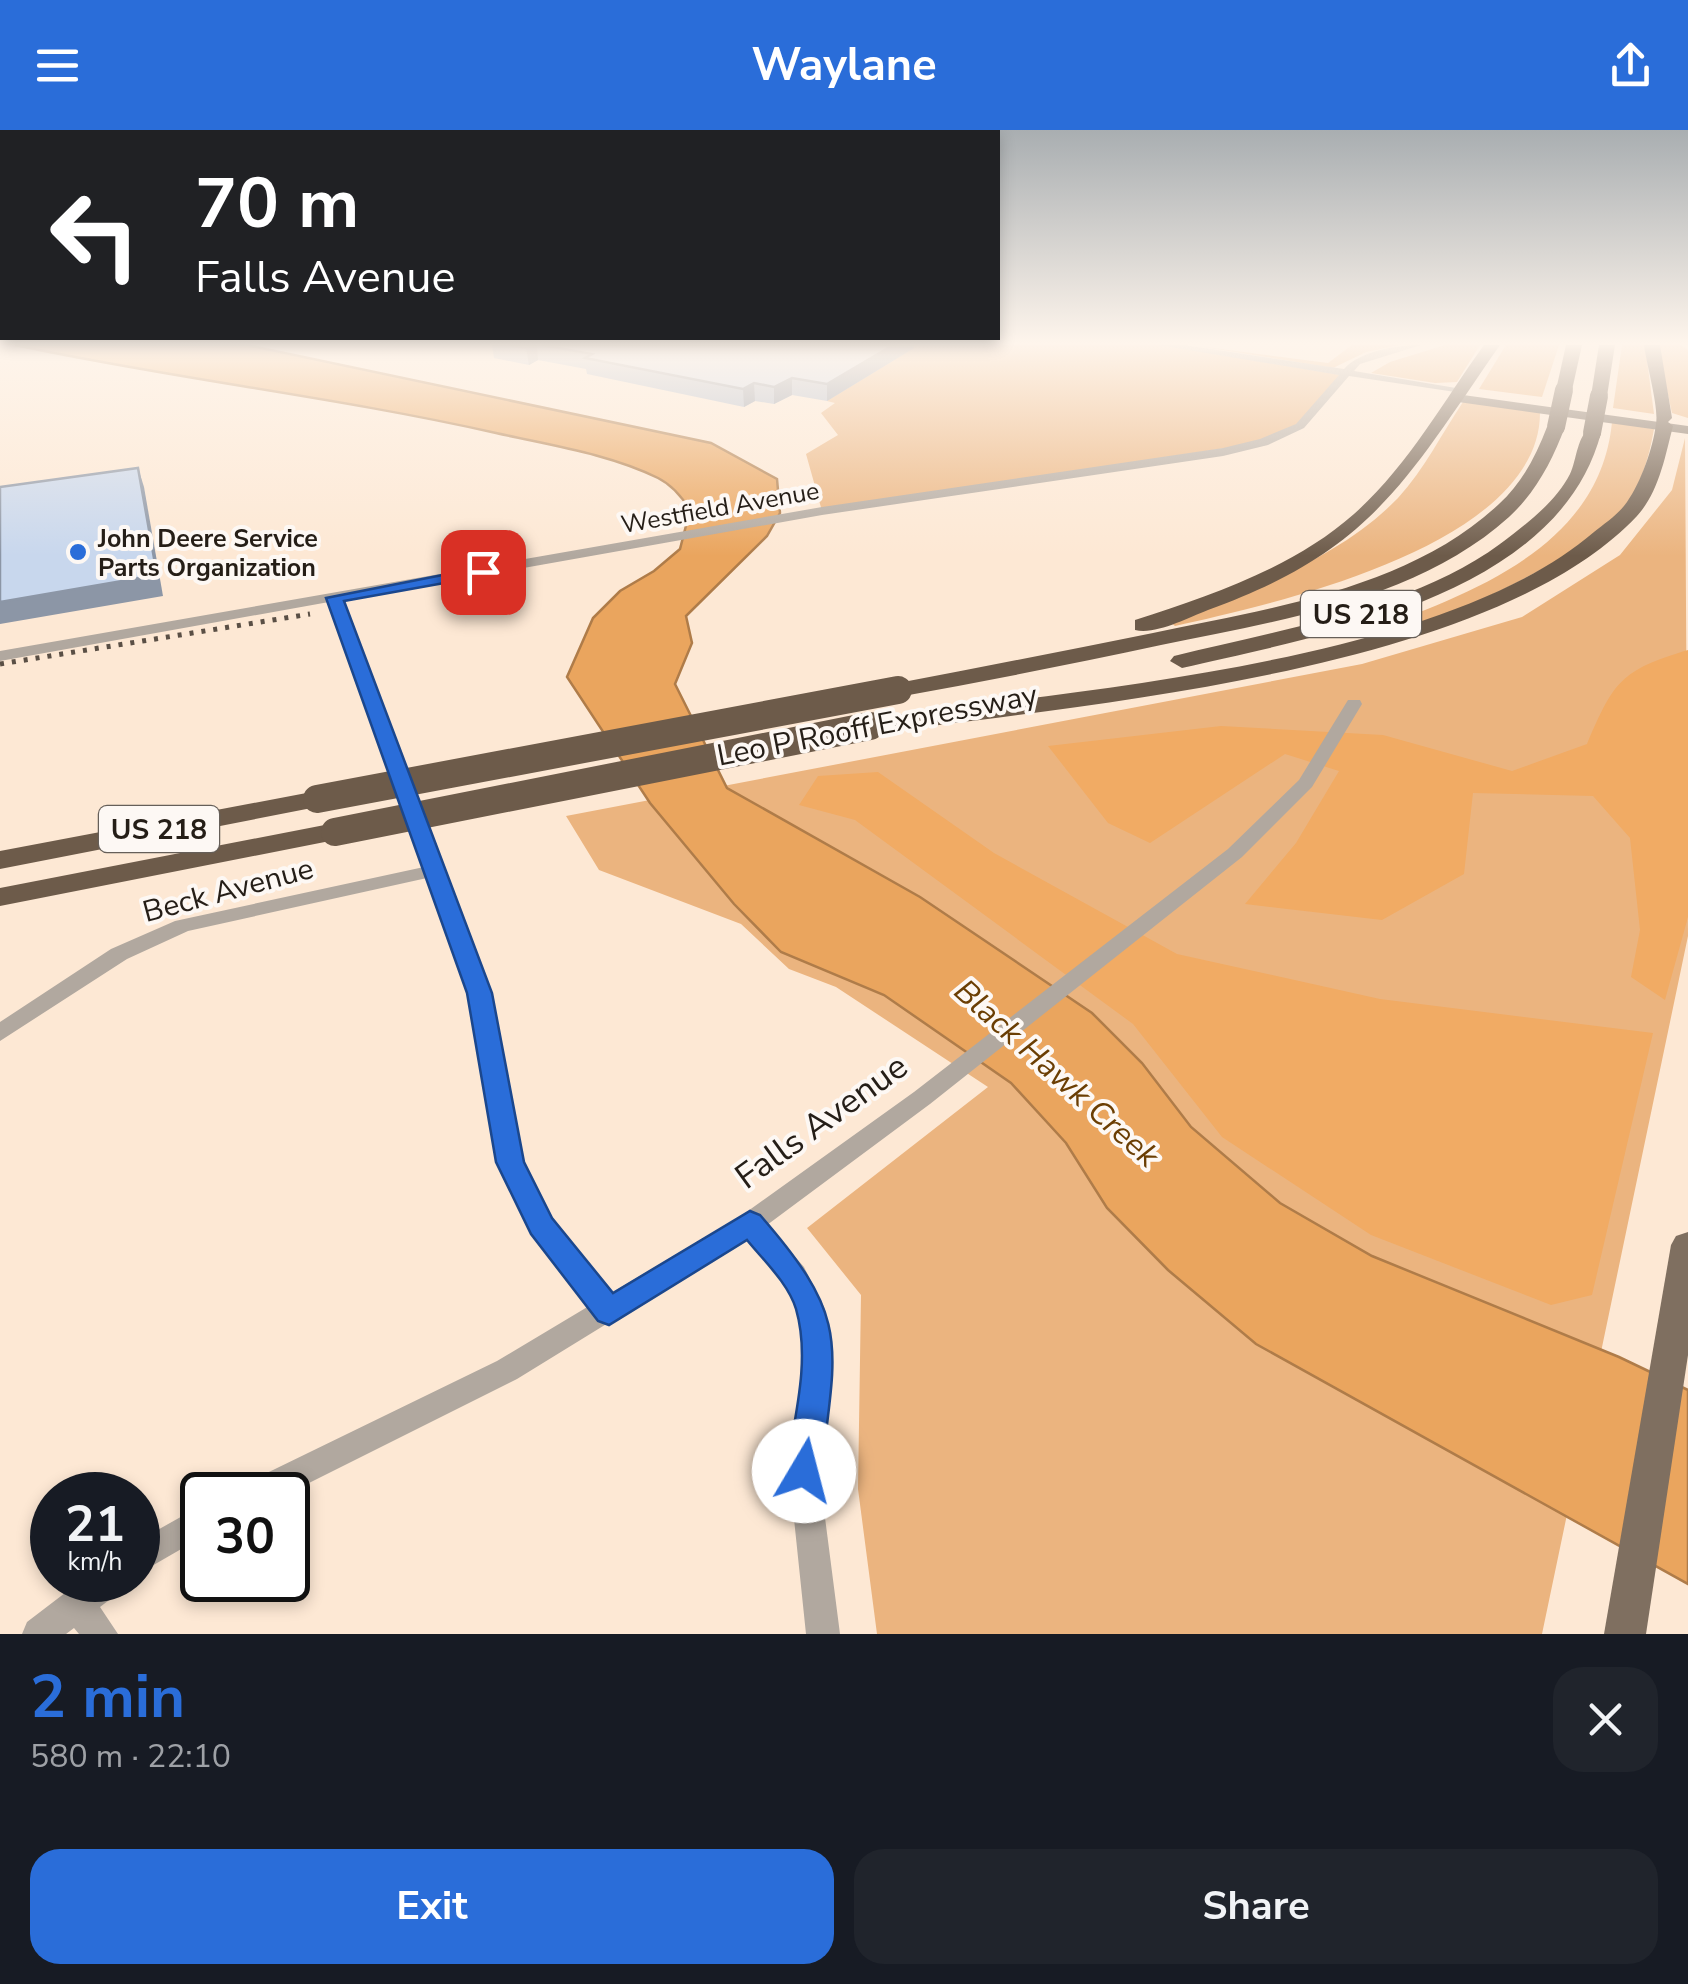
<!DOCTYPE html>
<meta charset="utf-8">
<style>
body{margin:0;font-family:"Nunito Sans",sans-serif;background:#20242c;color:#f1f3f6;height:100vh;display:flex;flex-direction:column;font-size:38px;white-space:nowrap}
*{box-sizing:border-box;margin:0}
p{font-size:32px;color:#9ea1a6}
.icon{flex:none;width:55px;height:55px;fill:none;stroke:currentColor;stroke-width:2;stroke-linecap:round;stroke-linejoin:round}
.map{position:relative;height:1504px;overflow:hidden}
.sheet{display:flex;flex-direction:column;background:#171b24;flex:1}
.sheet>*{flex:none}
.top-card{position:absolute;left:0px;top:0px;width:1000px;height:210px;box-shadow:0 5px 15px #0003;background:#202124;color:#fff;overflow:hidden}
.speed{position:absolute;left:30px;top:1342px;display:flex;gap:20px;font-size:50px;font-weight:700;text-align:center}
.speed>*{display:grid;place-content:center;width:130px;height:130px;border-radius:50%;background:#171b24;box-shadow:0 5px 15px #0003;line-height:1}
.speed small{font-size:25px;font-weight:400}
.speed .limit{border:5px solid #111;border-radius:15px;background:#fff;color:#111}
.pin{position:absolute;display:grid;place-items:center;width:85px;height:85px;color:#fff;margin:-42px;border-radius:20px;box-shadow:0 5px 15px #0006}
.me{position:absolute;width:110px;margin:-55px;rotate:8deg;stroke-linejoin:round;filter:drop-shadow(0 0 8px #0008)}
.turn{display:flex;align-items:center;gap:35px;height:210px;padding:0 30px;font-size:45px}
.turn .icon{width:130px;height:130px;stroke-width:2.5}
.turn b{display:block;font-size:70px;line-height:85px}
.round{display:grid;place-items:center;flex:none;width:105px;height:105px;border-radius:30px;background:#20242c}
.headline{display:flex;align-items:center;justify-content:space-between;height:170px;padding:0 30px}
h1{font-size:60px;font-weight:700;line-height:75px;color:#2a6dd9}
.action{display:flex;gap:20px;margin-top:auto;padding:20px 30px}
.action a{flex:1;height:115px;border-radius:30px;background:#2a6dd9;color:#fff;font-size:40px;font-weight:700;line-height:115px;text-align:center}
.action a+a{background:#20242c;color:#f1f3f6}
header{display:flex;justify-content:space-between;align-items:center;height:130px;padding:0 30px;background:#2a6dd9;color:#fff;font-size:45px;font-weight:700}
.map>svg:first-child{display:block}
.green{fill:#ebb47f}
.forest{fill:#f1ab64}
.water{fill:#eaa55e;stroke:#af7c49;stroke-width:2.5}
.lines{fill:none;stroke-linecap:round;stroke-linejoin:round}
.minor{fill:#b1a89f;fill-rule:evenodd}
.major{fill:#7f6f60;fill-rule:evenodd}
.highway{fill:#6d5b4a;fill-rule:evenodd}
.rail{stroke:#5a4f45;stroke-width:5;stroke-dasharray:4 8;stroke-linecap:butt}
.highway-bridge-far1{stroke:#6d5b4a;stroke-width:18}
.highway-bridge{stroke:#6d5b4a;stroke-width:28}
.wall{fill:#acb9cc}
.shaded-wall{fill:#8c96a6}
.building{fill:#c8d7ed;stroke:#8c96a6;stroke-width:2.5}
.route{fill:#2a6dd9;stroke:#1b478d;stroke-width:2.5}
.poi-dot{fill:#2a6dd9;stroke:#fdf8f4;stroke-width:4}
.labels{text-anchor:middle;stroke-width:8;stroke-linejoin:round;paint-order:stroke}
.far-street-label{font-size:25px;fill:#251e17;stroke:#fdf8f4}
.far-poi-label{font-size:25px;font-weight:bold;fill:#251e17;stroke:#fdf8f4;text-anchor:start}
.shield{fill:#fdf8f4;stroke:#665f59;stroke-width:2.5}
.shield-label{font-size:28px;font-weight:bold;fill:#251e17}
.street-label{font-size:30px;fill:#251e17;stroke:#fdf8f4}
.water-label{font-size:32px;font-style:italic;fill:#6b3e03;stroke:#fdf8f4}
.near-street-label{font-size:35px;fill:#251e17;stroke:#fdf8f4}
</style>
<header><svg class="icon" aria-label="menu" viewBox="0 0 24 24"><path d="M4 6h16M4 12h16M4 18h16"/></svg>Waylane<svg class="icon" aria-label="share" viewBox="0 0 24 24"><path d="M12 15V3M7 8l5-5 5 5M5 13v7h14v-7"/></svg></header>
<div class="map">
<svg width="1688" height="1504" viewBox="0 0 1688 1504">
<rect width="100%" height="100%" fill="#fde8d4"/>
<g class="green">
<path d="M 894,215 L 1163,215 L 1341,245 L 1300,296 L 1264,312 L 822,381 L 806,324 L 838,305 L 821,283 L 835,273 L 827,271 Z"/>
<path d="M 1191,215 L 1328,233 L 1352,215 L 1400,215 L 1366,222 L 1333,238 Z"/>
<path d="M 1445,215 L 1480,215 L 1457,252 L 1435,253 L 1371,243 L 1390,232 Z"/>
<path d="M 1506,215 L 1559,215 L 1542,267 L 1479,259 Z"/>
<path d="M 1622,215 L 1645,215 L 1654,284 L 1613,278 Z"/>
<path d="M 1657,215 L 1681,215 L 1688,220 L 1688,288 L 1672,283 Z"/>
<path d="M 1463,272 L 1540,281 C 1542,415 1274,474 1175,496 L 1170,492 C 1249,459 1337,431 1398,368 C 1424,340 1442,303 1463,272 Z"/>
<path d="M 1612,292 L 1654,299 C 1647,338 1637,367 1609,395 C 1577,427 1405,515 1364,503 C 1467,465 1600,419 1612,292 Z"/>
<path d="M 1685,308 L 1688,806 L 1542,1504 L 877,1504 L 858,1359 L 861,1165 L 807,1098 L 988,957 L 836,857 L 789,839 L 741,794 L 599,740 L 566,686 L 1362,534 L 1522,487 L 1620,425 L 1672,360 Z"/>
</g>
<g class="forest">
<path d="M 1688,520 L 1688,787 L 1665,870 L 1631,847 L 1640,800 L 1630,708 L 1593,666 L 1473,663 L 1464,744 L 1382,790 L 1245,774 L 1296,713 L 1339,641 L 1285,624 L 1150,713 L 1108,693 L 1048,616 L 1221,596 L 1383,605 L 1512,641 L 1587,614 C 1614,551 1621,540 1688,520 Z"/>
<path d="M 878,642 L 994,723 L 1177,824 L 1380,869 L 1653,903 L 1592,1165 L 1551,1175 L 1371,1105 L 1222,1007 L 1133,894 L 855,690 L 799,675 L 818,646 Z"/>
</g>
<path class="water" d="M 15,215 L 247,215 L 711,313 L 777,349 L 780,383 L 767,406 L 686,486 L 692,513 L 675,554 L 727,658 L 920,767 L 1092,883 L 1142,933 L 1191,997 L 1280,1073 L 1372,1126 L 1619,1227 L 1688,1260 L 1688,1454 L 1256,1214 L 1168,1140 L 1107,1078 L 1066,1013 L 1011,953 L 884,865 L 781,822 L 734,774 L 650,673 L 567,547 L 593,488 L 620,461 L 654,441 L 680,419 L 690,380 C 682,367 672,355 658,348 C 610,324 549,315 496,303 C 337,267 174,249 15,215 Z"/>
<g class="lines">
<g class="minor">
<path d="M 1158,215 L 1184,215 L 1344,239 C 1360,221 1397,215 1421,215 L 1360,234 L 1354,241 L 1468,260 L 1462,263 L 1349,246 L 1304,298 L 1268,315 L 1223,326 L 822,385 L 343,470 L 491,863 L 523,1033 L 551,1088 L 611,1163 L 741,1086 L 914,962 L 1228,719 L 1299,650 L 1348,570 L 1360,570 L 1362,574 L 1312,657 L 1242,727 L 930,974 L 767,1095 L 804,1137 L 825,1179 L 833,1229 L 819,1341 L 840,1504 L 806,1504 L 789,1341 L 805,1229 L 797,1179 L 784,1152 L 747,1108 L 621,1185 L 619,1190 L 608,1193 L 517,1249 L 285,1365 L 237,1365 L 242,1355 L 497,1231 L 589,1176 L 532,1102 L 497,1033 L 469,863 L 427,748 L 188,801 L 127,829 L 0,911 L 0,892 L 111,819 L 175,791 L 424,737 L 329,472 L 0,531 L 0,521 L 822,377 L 1223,318 L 1260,309 L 1296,294 L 1339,245 Z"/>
<path d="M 202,1375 L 202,1407 L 138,1444 L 138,1411 Z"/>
<path d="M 82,1450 L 125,1450 L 121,1461 L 100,1477 L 118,1504 L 79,1504 L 74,1498 L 66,1504 L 22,1504 L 27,1492 Z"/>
</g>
<g class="major">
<path d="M 1456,264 L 1688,296 L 1688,304 L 1451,271 L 1449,268 Z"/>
<path d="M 1688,1102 L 1688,1225 L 1646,1504 L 1604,1504 L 1671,1115 L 1676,1106 Z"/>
</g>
<g class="highway">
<path d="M 1484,215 L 1500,215 C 1406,350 1372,421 1208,480 C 1187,488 1156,505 1135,500 L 1135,490 C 1211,465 1293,438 1354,384 C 1407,337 1443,272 1484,215 Z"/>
<path d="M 1566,215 L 1582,215 L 1572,260 L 1564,265 L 1556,260 Z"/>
<path d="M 1599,215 L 1615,215 L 1607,266 L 1599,271 L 1591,266 Z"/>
<path d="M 1644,215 L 1660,215 L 1672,288 L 1668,292 L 1673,296 C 1665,327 1659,362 1637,386 C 1489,543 1079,575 870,604 L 857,596 L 870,588 C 1070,561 1441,534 1594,402 C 1605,393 1619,384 1627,372 C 1641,352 1653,318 1656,294 C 1659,277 1647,237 1644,215 Z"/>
<path d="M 1556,292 L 1565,297 C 1552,331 1536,362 1509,387 C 1417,470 1277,491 1161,515 C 1073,534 986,551 898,567 L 886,560 L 898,553 C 983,537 1068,520 1153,503 C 1268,479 1410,458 1499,374 C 1522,353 1536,326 1547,297 Z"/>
<path d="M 1592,298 L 1601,303 C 1558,466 1323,505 1182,538 L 1170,531 L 1174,526 C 1278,500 1412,479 1500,414 C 1525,395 1555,373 1570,344 C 1577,330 1577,303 1592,298 Z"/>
<path d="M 317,661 L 327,663 L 331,669 L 327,675 L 0,739 L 0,721 Z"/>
<path d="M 335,693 L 349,702 L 345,708 L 0,776 L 0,758 Z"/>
</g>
<path class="rail" d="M 0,534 L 310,484"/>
<g class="highway-bridge-far1">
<path d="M 1556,297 L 1564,260"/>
<path d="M 1592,303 L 1599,266"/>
</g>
<g class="highway-bridge">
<path d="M 317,669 L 898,560"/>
<path d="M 335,702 L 870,596"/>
</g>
</g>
<path class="wall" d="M 492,215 L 914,215 L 914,218 L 827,271 L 792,265 L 774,274 L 755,271 L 744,277 L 587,244 L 586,239 L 538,230 L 529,235 L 494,228 Z"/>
<g class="shaded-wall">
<path d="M 534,215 L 537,215 L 538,230 L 529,235 L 526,218 Z"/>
<path d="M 893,215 L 914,215 L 914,218 L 827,271 L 827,254 Z"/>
<path d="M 792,248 L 792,265 L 774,274 L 774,257 Z"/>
<path d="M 754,253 L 755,271 L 744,277 L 743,259 Z"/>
<path d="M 138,338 L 144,357 L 163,466 L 0,494 L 0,472 Z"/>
</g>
<g class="building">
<path d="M 509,215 L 534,215 L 526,218 Z"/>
<path d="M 542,215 L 893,215 L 827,254 L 792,248 L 774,257 L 754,253 L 743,259 L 585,228 L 592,224 Z"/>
<path d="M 138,338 L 157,445 L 0,472 L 0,357 Z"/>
</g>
<linearGradient id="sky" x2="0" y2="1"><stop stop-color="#a9aeb1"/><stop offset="0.5" stop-color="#fef5ec"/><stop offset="1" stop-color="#fef5ec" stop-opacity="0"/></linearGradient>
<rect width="1688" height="426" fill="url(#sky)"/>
<path class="route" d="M 483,437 L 489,438 L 489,445 L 344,471 L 492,863 L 524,1032 L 552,1088 L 613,1163 L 750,1081 L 760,1085 C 850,1188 837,1212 821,1341 L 816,1352 L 804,1357 L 791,1352 L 786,1341 C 794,1289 811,1231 796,1179 C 788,1153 764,1131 747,1110 L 609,1195 L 598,1191 L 531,1104 L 496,1032 L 467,863 L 326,468 Z"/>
<circle class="poi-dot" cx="78" cy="422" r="10"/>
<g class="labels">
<g class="far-street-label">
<text transform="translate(720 377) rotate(-10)" y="9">Westfield Avenue</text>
</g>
<g class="far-poi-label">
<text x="98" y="417">John Deere Service<tspan x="98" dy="29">Parts Organization</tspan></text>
</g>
<g class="shield">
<rect x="1301" y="461" width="120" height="46" rx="8"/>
<rect x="99" y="676" width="120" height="46" rx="8"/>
</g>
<g class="shield-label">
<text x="1361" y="494">US 218</text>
<text x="159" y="709">US 218</text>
</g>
<g class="street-label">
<text transform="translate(877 595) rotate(-11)" y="10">Leo P Rooff Expressway</text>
<text transform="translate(228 760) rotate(-15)" y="10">Beck Avenue</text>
</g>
<g class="water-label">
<text transform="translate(1057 943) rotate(42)" y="11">Black Hawk Creek</text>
</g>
<g class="near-street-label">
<text transform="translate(821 991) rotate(-36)" y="12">Falls Avenue</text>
</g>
</g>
</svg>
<div class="speed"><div>21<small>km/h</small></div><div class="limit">30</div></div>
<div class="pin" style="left:483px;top:442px;background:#d93025"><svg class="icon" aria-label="arrive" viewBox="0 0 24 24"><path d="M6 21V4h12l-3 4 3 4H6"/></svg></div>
<svg class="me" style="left:804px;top:1341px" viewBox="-20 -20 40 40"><circle r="19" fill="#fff"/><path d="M0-13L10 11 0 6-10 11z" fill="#2a6dd9"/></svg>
<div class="top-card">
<div class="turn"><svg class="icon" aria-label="left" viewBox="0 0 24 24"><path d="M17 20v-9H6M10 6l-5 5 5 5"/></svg><div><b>70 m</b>Falls Avenue</div></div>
</div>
</div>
<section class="sheet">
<div class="headline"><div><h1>2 min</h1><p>580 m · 22:10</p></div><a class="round"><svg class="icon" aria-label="close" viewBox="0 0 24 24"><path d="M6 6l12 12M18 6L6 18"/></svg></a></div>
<div class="action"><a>Exit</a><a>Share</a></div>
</section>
